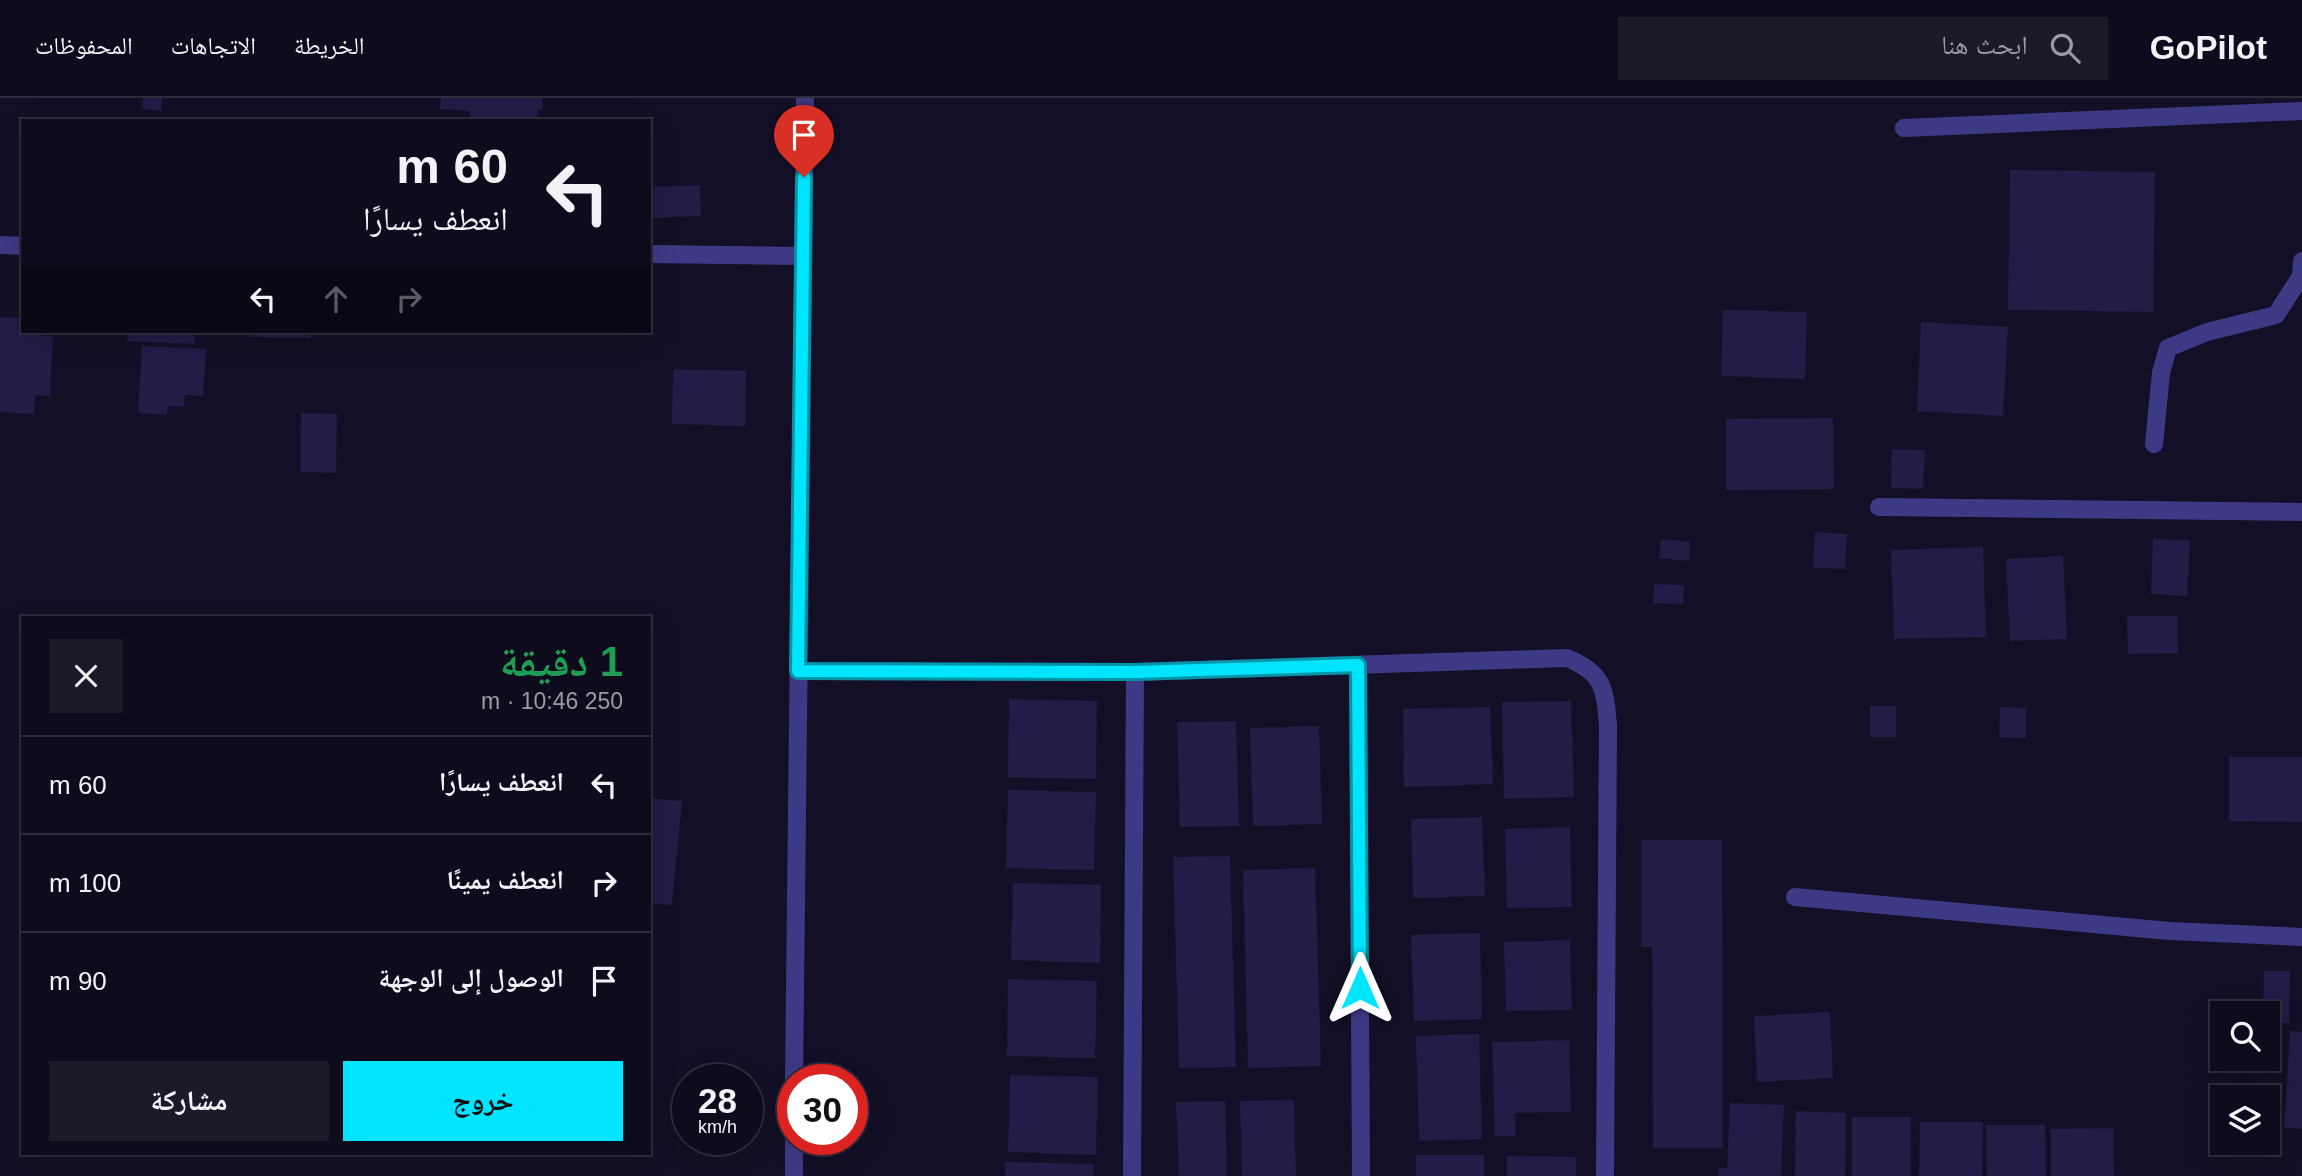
<!DOCTYPE html>
<html lang="ar">
<meta charset="utf-8">
<style>
body{margin:0;font-family:Helvetica,"Noto Naskh Arabic",sans-serif;background:#1c1929;color:#f1f3f6;direction:rtl;height:100vh;display:flex;flex-direction:column;font-size:26px;white-space:nowrap}
*{box-sizing:border-box;margin:0}
p{font-size:23px;color:#9b9ba3}
.icon{flex:none;width:38px;height:38px;fill:none;stroke:currentColor;stroke-width:2;stroke-linecap:round;stroke-linejoin:round}
.map{position:relative;flex:1;overflow:hidden;direction:ltr}
.details{position:absolute;left:21px;top:518px;width:630px;height:539px;display:flex;flex-direction:column;background:#0e0b1c;border-radius:0px;box-shadow:0 7px 28px #0002,0 0 0 2px #2e2b3b;direction:rtl}
.details>*{flex:none}
.guide{position:absolute;left:21px;top:21px;width:630px;height:214px;border-radius:0px;box-shadow:0 7px 28px #0002,0 0 0 2px #2e2b3b;direction:rtl;background:#0e0b1c;color:#f1f3f6;overflow:hidden}
.fabs{position:absolute;left:2210px;top:903px;display:grid;gap:14px}
.fabs a{display:grid;place-items:center;width:70px;height:70px;border-radius:0px;background:#0e0b1c;box-shadow:0 7px 28px #0002,0 0 0 2px #2e2b3b;font-size:35px}
.speed{position:absolute;left:672px;top:966px;display:flex;gap:14px;font-size:35px;font-weight:700;text-align:center}
.speed>*{display:grid;place-content:center;width:91px;height:91px;border-radius:50%;background:#0e0b1c;box-shadow:0 7px 28px #0002,0 0 0 2px #2e2b3b;line-height:1}
.speed small{font-size:18px;font-weight:400}
.speed .limit{border:10px solid #d22;background:#fff;color:#111}
.pin{position:absolute;display:grid;place-items:center;width:60px;height:60px;color:#fff;margin:-72px -30px;border-radius:50% 50% 50% 0;rotate:-45deg;box-shadow:0 0 7px #0007}
.pin .icon{rotate:45deg}
.me{position:absolute;width:77px;margin:-38px;rotate:0deg;stroke-linejoin:round;filter:drop-shadow(0 0 5px #0008)}
.turn{display:flex;align-items:center;gap:24px;height:147px;padding:0 28px;font-size:32px}
.turn .icon{width:91px;height:91px;stroke-width:2.5}
.turn b{display:block;font-size:49px;line-height:60px}
.lanes{display:flex;align-items:center;height:66px;padding:0 28px;background:#0003;justify-content:center;gap:35px;direction:ltr}
.lanes .off{opacity:.35}
.round{display:grid;place-items:center;flex:none;width:74px;height:74px;border-radius:0px;background:#1c1929}
.headline{display:flex;align-items:center;justify-content:space-between;height:119px;padding:0 28px}
h1{font-size:42px;font-weight:700;line-height:52px;color:#1e9e55}
.primary-button{display:flex;gap:14px;margin-top:auto;padding:14px 28px}
.primary-button a{flex:1;height:80px;border-radius:0px;background:#00e5ff;color:#111;font-size:28px;font-weight:700;line-height:80px;text-align:center}
.primary-button a+a{background:#1c1929;color:#f1f3f6}
ul{padding:0;list-style:none}
li{display:flex;align-items:center;gap:21px;height:98px;padding:0 28px;border-top:2px solid #2e2b3b}
li div{flex:1}
li b{display:block;font-size:26px}
li em{font-style:normal}
header{display:flex;align-items:center;gap:42px;box-sizing:border-box;height:98px;padding:0 35px;background:#0e0b1c;border-bottom:2px solid #2e2b3b}
header strong{font-size:33px}
nav{display:flex;gap:38px;margin-inline-start:auto;font-size:24px}
.search{width:490px;height:63px;background:#1c1929;display:flex;align-items:center;gap:18px;box-sizing:border-box;padding:0 24px;border-radius:0px;color:#9b9ba3;font-size:26px}
.map>svg:first-child{display:block}
.building{fill:#241b47}
.lines{fill:none;stroke-linecap:round;stroke-linejoin:round}
.minor{stroke:#3d3a85;stroke-width:18}
.route-casing{stroke:#0095a6;stroke-width:18}
.route{stroke:#00e5ff;stroke-width:12}
</style>
<header>
<strong>GoPilot</strong>
<div class="search"><svg class="icon" aria-label="search" viewBox="0 0 24 24"><circle cx="10" cy="10" r="6"/><path d="M15 15l6 6"/></svg>ابحث هنا</div>
<nav><a>الخريطة</a><a>الاتجاهات</a><a>المحفوظات</a></nav>
</header>
<div class="map">
<svg width="2302" height="1078" viewBox="0 0 2302 1078">
<rect width="100%" height="100%" fill="#130f26"/>
<g class="building">
<path d="M 143,0 L 162,0 L 161,13 L 142,11 Z"/>
<path d="M 441,0 L 542,0 L 542,12 L 538,12 L 537,23 L 470,23 L 470,13 L 440,11 Z"/>
<path d="M 2010,72 L 2155,74 L 2153,214 L 2008,212 Z"/>
<path d="M 700,87 L 701,118 L 649,120 L 649,89 Z"/>
<path d="M 1723,212 L 1807,214 L 1805,281 L 1721,278 Z"/>
<path d="M 0,219 L 23,220 L 23,233 L 38,233 L 38,237 L 53,238 L 50,298 L 35,297 L 34,316 L 0,314 Z"/>
<path d="M 1921,224 L 2008,229 L 2003,318 L 1917,313 Z"/>
<path d="M 128,233 L 195,233 L 195,246 L 127,243 Z"/>
<path d="M 249,233 L 311,233 L 311,240 L 249,239 Z"/>
<path d="M 142,248 L 206,251 L 203,298 L 185,297 L 184,309 L 168,308 L 167,317 L 138,315 Z"/>
<path d="M 673,271 L 746,273 L 745,328 L 672,326 Z"/>
<path d="M 301,315 L 337,316 L 336,375 L 300,374 Z"/>
<path d="M 1833,320 L 1834,391 L 1726,392 L 1726,321 Z"/>
<path d="M 1892,351 L 1925,352 L 1923,391 L 1891,390 Z"/>
<path d="M 1815,434 L 1847,436 L 1845,471 L 1813,470 Z"/>
<path d="M 1661,441 L 1690,444 L 1689,463 L 1659,460 Z"/>
<path d="M 2153,441 L 2190,442 L 2187,498 L 2151,496 Z"/>
<path d="M 1983,449 L 1986,539 L 1894,541 L 1891,452 Z"/>
<path d="M 2063,458 L 2067,541 L 2010,543 L 2006,461 Z"/>
<path d="M 1654,486 L 1684,487 L 1683,506 L 1653,505 Z"/>
<path d="M 2127,518 L 2177,518 L 2178,555 L 2128,556 Z"/>
<path d="M 1009,601 L 1097,603 L 1096,681 L 1008,679 Z"/>
<path d="M 1571,603 L 1574,699 L 1504,701 L 1502,604 Z"/>
<rect x="1870" y="608" width="26" height="31"/>
<path d="M 1490,609 L 1493,686 L 1404,689 L 1403,611 Z"/>
<path d="M 2000,609 L 2026,610 L 2026,640 L 1999,639 Z"/>
<path d="M 1236,623 L 1239,728 L 1180,729 L 1177,624 Z"/>
<path d="M 1319,628 L 1322,726 L 1253,728 L 1250,630 Z"/>
<path d="M 2229,659 L 2302,659 L 2302,724 L 2229,723 Z"/>
<path d="M 1008,692 L 1096,694 L 1094,772 L 1006,770 Z"/>
<path d="M 649,700 L 682,703 L 672,807 L 649,805 Z"/>
<path d="M 1482,719 L 1485,798 L 1413,800 L 1411,721 Z"/>
<path d="M 1570,729 L 1572,809 L 1507,810 L 1505,731 Z"/>
<path d="M 1641,742 L 1722,742 L 1723,1050 L 1653,1050 L 1652,849 L 1641,849 Z"/>
<path d="M 1230,758 L 1236,969 L 1179,970 L 1173,759 Z"/>
<path d="M 1315,770 L 1321,968 L 1248,970 L 1243,772 Z"/>
<path d="M 1013,785 L 1101,787 L 1100,865 L 1011,862 Z"/>
<path d="M 1480,835 L 1482,921 L 1414,923 L 1411,837 Z"/>
<path d="M 1570,842 L 1572,912 L 1506,913 L 1504,844 Z"/>
<path d="M 2264,873 L 2290,873 L 2289,925 L 2268,924 L 2268,915 L 2263,915 Z"/>
<path d="M 1008,881 L 1097,883 L 1095,960 L 1007,958 Z"/>
<path d="M 1830,914 L 1833,980 L 1757,984 L 1754,918 Z"/>
<path d="M 2290,933 L 2302,934 L 2302,1031 L 2284,1030 Z"/>
<path d="M 1479,936 L 1482,1041 L 1419,1043 L 1416,938 Z"/>
<path d="M 1569,942 L 1571,1014 L 1515,1015 L 1516,1038 L 1495,1038 L 1492,944 Z"/>
<path d="M 1010,977 L 1098,979 L 1096,1057 L 1008,1054 Z"/>
<path d="M 1294,1002 L 1296,1078 L 1242,1078 L 1240,1003 Z"/>
<path d="M 1225,1003 L 1227,1078 L 1179,1078 L 1176,1004 Z"/>
<path d="M 1730,1005 L 1784,1007 L 1781,1078 L 1719,1078 L 1719,1069 L 1727,1071 Z"/>
<path d="M 1796,1013 L 1846,1015 L 1845,1078 L 1795,1078 Z"/>
<rect x="1852" y="1019" width="59" height="59"/>
<path d="M 1920,1024 L 1983,1024 L 1982,1078 L 1919,1078 Z"/>
<path d="M 1986,1027 L 2045,1027 L 2046,1078 L 1987,1078 Z"/>
<path d="M 2113,1030 L 2114,1078 L 2051,1078 L 2051,1031 Z"/>
<rect x="1416" y="1057" width="68" height="21"/>
<path d="M 1507,1058 L 1576,1059 L 1576,1078 L 1507,1078 Z"/>
<path d="M 1005,1064 L 1094,1066 L 1093,1078 L 1005,1078 Z"/>
</g>
<g class="lines">
<g class="minor">
<path d="M 1904,30 L 2302,13"/>
<path d="M 0,147 L 23,148"/>
<path d="M 649,156 L 803,158"/>
<path d="M 2154,346 L 2161,275 L 2168,250 L 2207,234 L 2276,217 L 2301,178 L 2302,163"/>
<path d="M 1879,409 L 2302,414"/>
<path d="M 1358,567 L 1361,1078"/>
<path d="M 798,573 L 1135,574 L 1567,560 C 1604,575 1605,591 1608,628 L 1605,1078"/>
<path d="M 1795,799 L 2170,833 L 2302,839"/>
<path d="M 794,982 L 805,0"/>
<path d="M 794,1078 L 794,1041"/>
<path d="M 1132,1078 L 1135,574"/>
</g>
</g>
<g class="lines">
<defs>
<path id="route" d="M 804,79 L 798,573 L 1135,574 L 1358,567 L 1360,890"/>
</defs>
<use href="#route" class="route-casing"/>
<use href="#route" class="route"/>
</g>
</svg>
<div class="fabs">
<a><svg class="icon" aria-label="search" viewBox="0 0 24 24"><circle cx="10" cy="10" r="6"/><path d="M15 15l6 6"/></svg></a>
<a><svg class="icon" aria-label="layers" viewBox="0 0 24 24"><path d="M12 4l9 5-9 5-9-5zM3 14l9 5 9-5"/></svg></a>
</div>
<div class="speed"><div>28<small>km/h</small></div><div class="limit">30</div></div>
<div class="pin" style="left:804px;top:79px;background:#d93025"><svg class="icon" aria-label="arrive" viewBox="0 0 24 24"><path d="M6 21V4h12l-3 4 3 4H6"/></svg></div>
<svg class="me" style="left:1360px;top:890px" viewBox="-20 -20 40 40"><path d="M0-17L14 15 0 8-14 15z" fill="#00e5ff" stroke="#fff" stroke-width="4"/></svg>
<div class="guide">
<div class="turn"><svg class="icon" aria-label="left" viewBox="0 0 24 24"><path d="M17 20v-9H6M10 6l-5 5 5 5"/></svg><div><b>60 m</b>انعطف يسارًا</div></div>
<div class="lanes"><svg class="icon" aria-label="left" viewBox="0 0 24 24"><path d="M17 20v-9H6M10 6l-5 5 5 5"/></svg><svg class="icon off" aria-label="ahead" viewBox="0 0 24 24"><path d="M12 20V5M6 11l6-6 6 6"/></svg><svg class="icon off" aria-label="right" viewBox="0 0 24 24"><path d="M7 20v-9h11M14 6l5 5-5 5"/></svg></div>
</div>
<section class="details">
<div class="headline"><div><h1>1 دقيقة</h1><p>250 m · 10:46</p></div><a class="round"><svg class="icon" aria-label="close" viewBox="0 0 24 24"><path d="M6 6l12 12M18 6L6 18"/></svg></a></div>
<ul>
<li><svg class="icon" aria-label="left" viewBox="0 0 24 24"><path d="M17 20v-9H6M10 6l-5 5 5 5"/></svg><div><b>انعطف يسارًا</b></div><em>60 m</em></li>
<li><svg class="icon" aria-label="right" viewBox="0 0 24 24"><path d="M7 20v-9h11M14 6l5 5-5 5"/></svg><div><b>انعطف يمينًا</b></div><em>100 m</em></li>
<li><svg class="icon" aria-label="arrive" viewBox="0 0 24 24"><path d="M6 21V4h12l-3 4 3 4H6"/></svg><div><b>الوصول إلى الوجهة</b></div><em>90 m</em></li>
</ul>
<div class="primary-button"><a>خروج</a><a>مشاركة</a></div>
</section>
</div>
